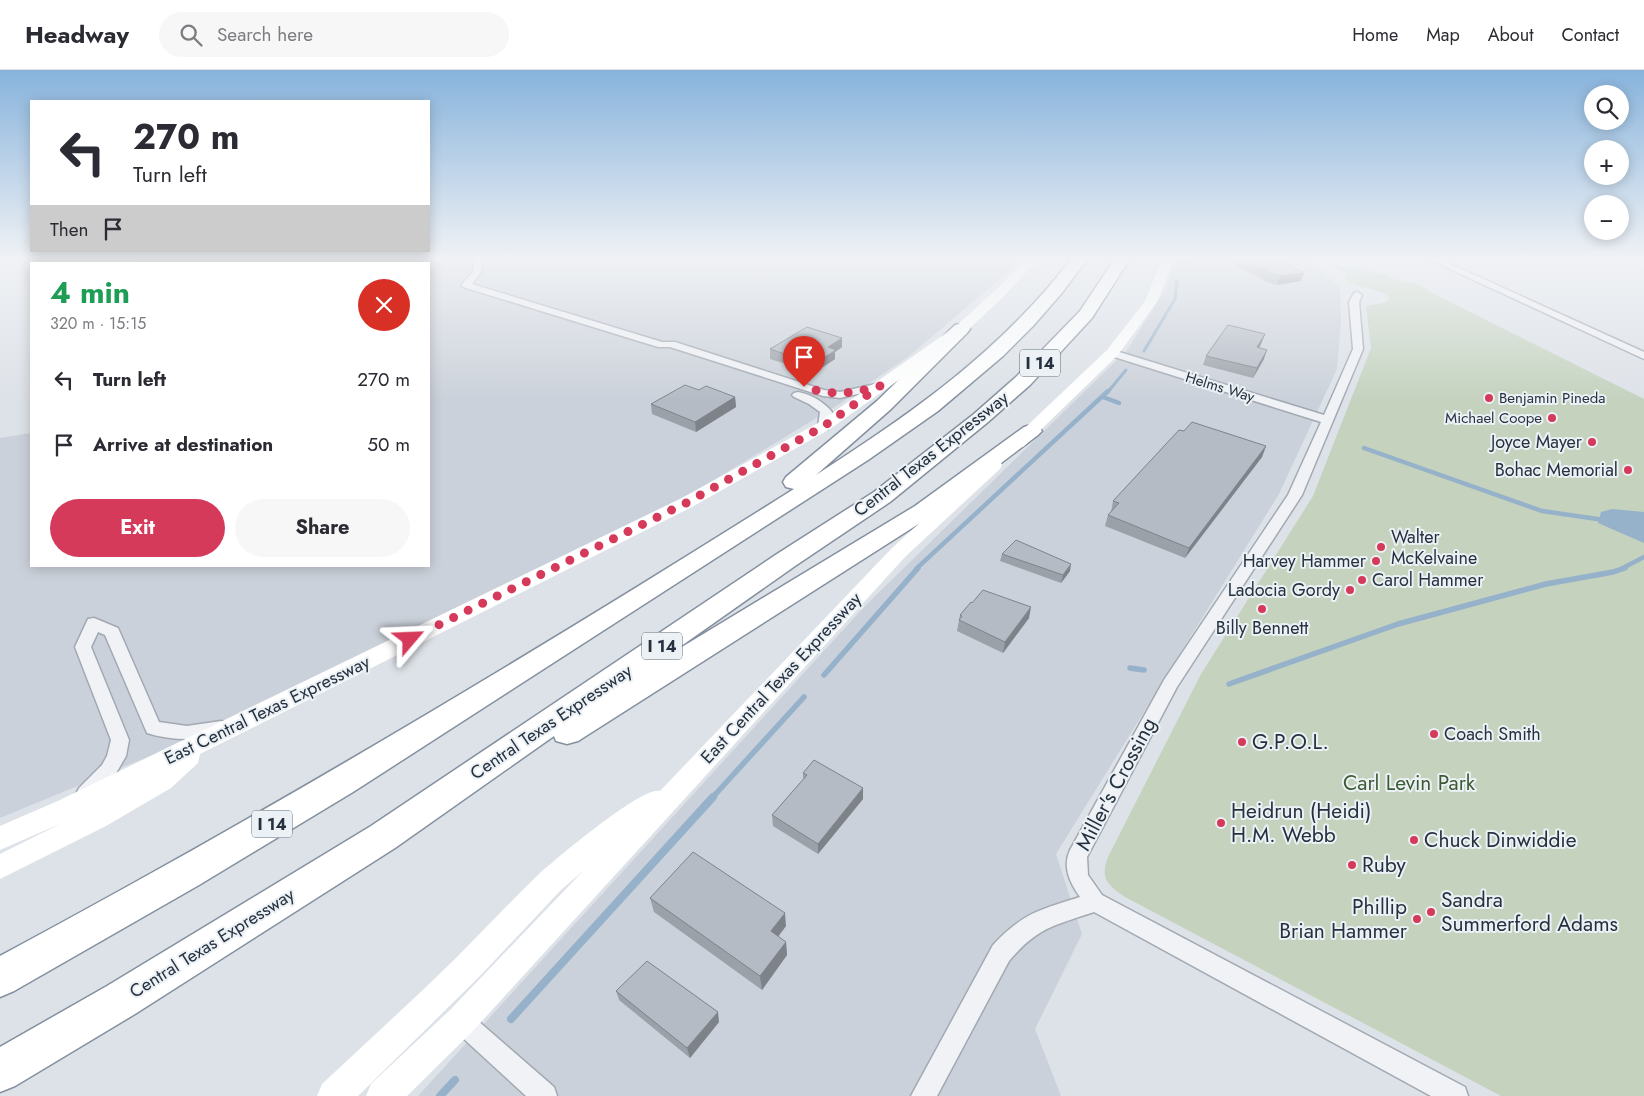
<!DOCTYPE html>
<meta charset="utf-8">
<style>
body{margin:0;font-family:Jost,sans-serif;background:#f7f7f7;color:#2b2b33;height:100vh;display:flex;flex-direction:column;font-size:19px;white-space:nowrap}
*{box-sizing:border-box;margin:0}
p{font-size:16px;color:#7c7c81}
.icon{flex:none;width:28px;height:28px;fill:none;stroke:currentColor;stroke-width:2;stroke-linecap:round;stroke-linejoin:round}
.map{position:relative;flex:1;overflow:hidden}
.drawer{position:absolute;left:30px;top:192px;width:400px;height:305px;display:flex;flex-direction:column;background:#fff;border-radius:0px;box-shadow:0 2px 12px #0003}
.drawer>*{flex:none}
.top-card{position:absolute;left:30px;top:30px;width:400px;height:152px;border-radius:0px;box-shadow:0 2px 12px #0003;background:#fff;color:#2b2b33;overflow:hidden}
.controls{position:absolute;left:1584px;top:15px;display:grid;gap:10px}
.controls a{display:grid;place-items:center;width:45px;height:45px;border-radius:50%;background:#fff;box-shadow:0 2px 12px #0003;font-size:25px}
.pin{position:absolute;display:grid;place-items:center;width:42px;height:42px;color:#fff;margin:-51px -21px;border-radius:50% 50% 50% 0;rotate:-45deg;box-shadow:0 0 5px #0007}
.pin .icon{rotate:45deg}
.me{position:absolute;width:55px;margin:-28px;rotate:64deg;stroke-linejoin:round;filter:drop-shadow(0 0 4px #0008)}
.turn{display:flex;align-items:center;gap:18px;height:105px;padding:0 20px;font-size:22px}
.turn .icon{width:65px;height:65px;stroke-width:2.5}
.turn b{display:block;font-size:35px;line-height:42px}
.then{display:flex;align-items:center;height:48px;padding:0 20px;background:#0003;gap:10px;font-size:19px}
.round{display:grid;place-items:center;flex:none;width:52px;height:52px;border-radius:26px;background:#f7f7f7}
.summary{display:flex;align-items:center;justify-content:space-between;height:85px;padding:0 20px}
h1{font-size:30px;font-weight:700;line-height:38px;color:#1e9e55}
.cta{display:flex;gap:10px;margin-top:auto;padding:10px 20px}
.cta a{flex:1;height:58px;border-radius:30px;background:#d53a5b;color:#fff;font-size:20px;font-weight:700;line-height:58px;text-align:center}
.cta a+a{background:#f7f7f7;color:#2b2b33}
ul{padding:0;list-style:none}
li{display:flex;align-items:center;gap:15px;height:65px;padding:0 20px}
li div{flex:1}
li b{display:block;font-size:19px}
li em{font-style:normal}
header{display:flex;align-items:center;gap:30px;box-sizing:border-box;height:70px;padding:0 25px;background:#fff;border-bottom:1px solid #e1e1e2}
header strong{font-size:24px}
nav{display:flex;gap:28px;margin-inline-start:auto;font-size:18px}
.search{width:350px;height:45px;background:#f7f7f7;display:flex;align-items:center;gap:12px;box-sizing:border-box;padding:0 18px;border-radius:28px;color:#7c7c81;font-size:19px}
.map>svg:first-child{display:block}
.built{fill:#cbd1da}
.green{fill:#c4d2be}
.water{fill:#96b2ca}
.lines{fill:none;stroke-linecap:round;stroke-linejoin:round}
.stream-far3{stroke:#96b2ca;stroke-width:3}
.stream-far2{stroke:#96b2ca;stroke-width:4.5}
.stream-far1{stroke:#96b2ca;stroke-width:5.5}
.stream{stroke:#96b2ca;stroke-width:8}
.street-casing{stroke:#a2a9b2;stroke-width:3}
.highway-casing{stroke:#84909f;stroke-width:3}
.street{fill:#f0f2f6;fill-rule:evenodd}
.secondary{fill:#fff;fill-rule:evenodd}
.highway{fill:#fff;fill-rule:evenodd}
.wall{fill:#9ba1a9}
.shaded-wall{fill:#7e838a}
.building{fill:#b4bbc5;stroke:#7e838a}
.route{stroke:#d53a5b;stroke-width:9;stroke-dasharray:0 16.2}
.poi-dot{fill:#d53a5b;stroke:#ecf1f5;stroke-width:2}
.labels{text-anchor:middle;stroke-width:4;stroke-linejoin:round;paint-order:stroke}
.far-street-label{font-size:15px;fill:#26313f;stroke:#ecf1f5}
.far-poi-label{font-size:15px;fill:#26313f;stroke:#ecf1f5;text-anchor:start}
.shield{fill:#ecf1f5;stroke:#616b76;stroke-width:1}
.shield-label{font-size:16px;font-weight:bold;fill:#26313f}
.poi-label{font-size:18px;fill:#26313f;stroke:#ecf1f5;text-anchor:end}
.street-label{font-size:18px;fill:#26313f;stroke:#ecf1f5}
.near-poi-label{font-size:21px;fill:#26313f;stroke:#ecf1f5;text-anchor:start}
.near-park-label{font-size:21px;fill:#3d5b32;stroke:#ecf1f5}
.near-street-label{font-size:21px;fill:#26313f;stroke:#ecf1f5}
</style>
<header>
<strong>Headway</strong>
<div class="search"><svg class="icon" aria-label="search" viewBox="0 0 24 24"><circle cx="10" cy="10" r="6"/><path d="M15 15l6 6"/></svg>Search here</div>
<nav><a>Home</a><a>Map</a><a>About</a><a>Contact</a></nav>
</header>
<div class="map">
<svg width="1644" height="1026" viewBox="0 0 1644 1026">
<rect width="100%" height="100%" fill="#dde2e8"/>
<g class="built">
<path d="M 136,187 L 1020,187 L 1005,205 L 909,286 L 838,335 L 694,422 L 150,686 L 0,748 L 0,368 L 31,363 L 31,496 L 429,496 L 429,194 L 130,194 Z"/>
<path d="M 1175,187 L 1307,187 L 1340,218 L 1341,251 L 1337,299 L 1279,424 L 1056,784 L 1082,864 L 1035,959 L 1061,1026 L 418,1026 L 863,538 L 1128,279 L 1167,216 Z"/>
</g>
<path class="green" d="M 1334,195 L 1386,205 L 1400,212 L 1414,213 L 1425,218 L 1426,220 L 1644,329 L 1644,1026 L 1501,1026 L 1125,827 C 1107,815 1100,809 1108,787 L 1201,604 L 1313,426 L 1371,278 L 1366,236 L 1384,233 L 1389,229 L 1388,226 C 1376,217 1351,218 1344,207 L 1349,205 L 1334,198 L 1332,196 Z"/>
<path class="water" d="M 1612,439 L 1644,442 L 1644,473 L 1598,453 L 1601,442 Z"/>
<g class="lines">
<g class="stream-far3">
<path d="M 1184,192 L 1193,187"/>
<path d="M 1144,281 L 1175,229 L 1177,211"/>
<path d="M 1107,323 L 1126,300"/>
</g>
<g class="stream-far2">
<path d="M 1103,327 L 1119,333"/>
<path d="M 1364,378 L 1542,441 L 1604,450"/>
<path d="M 916,499 L 1108,321"/>
<path d="M 1621,499 L 1644,487"/>
</g>
<g class="stream-far1">
<path d="M 1130,598 L 1144,600"/>
<path d="M 824,605 L 918,498"/>
<path d="M 1229,614 L 1398,554 L 1546,514 L 1613,502 L 1625,498"/>
<path d="M 712,728 L 804,627"/>
</g>
<g class="stream">
<path d="M 511,949 L 713,727"/>
<path d="M 440,1026 L 455,1010"/>
</g>
<defs>
<g id="street">
<path d="M 479,187 L 483,190 L 481,202 L 472,214 L 662,272 L 675,272 L 824,320 L 840,322 L 880,313 L 886,316 L 884,318 L 840,328 L 823,326 L 670,277 L 658,277 L 463,217 L 461,215 L 473,202 L 475,190 Z"/>
<path d="M 1424,187 L 1435,187 L 1644,282 L 1644,289 Z"/>
<path d="M 1357,222 L 1362,225 L 1359,232 L 1363,279 L 1302,425 L 1177,617 L 1087,787 L 1088,805 L 1102,825 L 1465,1017 L 1468,1026 L 1431,1026 L 1094,842 C 1053,856 1038,857 1009,891 L 937,1026 L 911,1026 L 993,875 C 1023,843 1039,840 1080,827 C 1070,813 1062,797 1070,780 L 1164,610 L 1288,425 L 1321,352 L 1108,285 L 1107,283 L 1108,281 L 1116,281 L 1324,345 L 1353,279 L 1349,232 L 1354,223 Z"/>
<path d="M 798,322 C 812,325 823,331 832,342 L 828,359 L 824,360 L 818,356 L 820,342 L 809,334 L 794,327 L 792,325 L 794,323 Z"/>
<path d="M 94,548 L 118,558 L 159,652 L 187,656 L 221,651 L 227,653 L 230,658 L 227,663 C 202,671 172,671 147,663 L 105,565 L 98,562 L 91,577 L 129,670 L 126,686 L 111,712 L 93,730 L 86,732 L 79,730 L 76,724 L 79,718 L 102,695 L 107,686 L 111,670 L 75,577 L 88,549 Z"/>
<path d="M 461,939 L 469,943 L 554,1017 L 557,1026 L 526,1026 L 453,959 L 449,951 L 453,943 Z"/>
</g>
<g id="highway">
<path d="M 1073,187 L 1089,187 L 1061,224 L 1033,256 L 1003,286 L 938,341 L 868,390 L 353,722 L 199,815 L 14,921 L 0,927 L 0,886 C 271,741 534,583 794,419 L 786,417 L 783,412 L 786,407 L 877,331 L 955,255 L 961,254 L 967,255 L 970,259 L 967,263 L 891,339 L 816,405 C 914,342 1001,281 1073,187 Z"/>
<path d="M 1116,187 L 1131,187 L 1092,248 L 1030,315 L 988,352 L 890,432 L 795,496 L 667,586 L 915,436 L 1024,357 L 1031,355 L 1038,357 L 1042,361 L 1038,365 L 931,446 L 578,671 L 567,674 L 556,671 L 554,666 L 395,778 L 135,944 L 15,1016 L 0,1022 L 0,977 L 107,916 L 371,756 L 777,484 L 874,422 L 974,344 L 1016,307 L 1080,241 Z"/>
</g>
</defs>
<use href="#street" class="street-casing"/>
<use href="#highway" class="highway-casing"/>
<use href="#street" class="street"/>
<g class="secondary">
<path d="M 1028,187 L 1040,187 L 1008,222 L 966,262 L 830,359 L 692,437 L 200,684 L 198,693 L 171,718 L 106,756 L 0,809 L 0,784 L 62,753 L 0,780 L 0,756 L 60,730 L 680,429 L 818,353 L 956,256 L 1000,216 Z"/>
<path d="M 1163,187 L 1175,187 L 1157,232 L 1117,286 L 1023,377 L 1011,377 L 1009,374 L 1011,371 L 1107,280 L 1145,231 Z"/>
<path d="M 994,390 L 1000,391 L 1002,395 L 1000,399 L 906,486 L 472,962 L 407,1026 L 366,1026 L 371,1014 L 450,940 L 583,801 L 561,820 L 479,907 L 358,1026 L 317,1026 L 322,1014 C 367,972 413,930 457,887 C 485,859 512,830 540,803 C 556,789 643,715 660,721 L 892,478 L 988,391 Z"/>
</g>
<use href="#highway" class="highway"/>
</g>
<g class="wall">
<path d="M 170,187 L 228,187 L 205,194 L 189,194 Z"/>
<path d="M 1240,187 L 1301,211 L 1277,215 L 1267,212 L 1237,196 Z"/>
<path d="M 1265,264 L 1261,274 L 1259,278 L 1264,289 L 1253,308 L 1203,295 L 1206,286 Z"/>
<path d="M 842,277 L 835,282 L 835,289 L 814,303 L 770,289 L 770,279 Z"/>
<path d="M 699,320 L 735,327 L 736,337 L 696,362 L 652,344 L 651,334 Z"/>
<path d="M 1266,376 L 1262,387 L 1185,488 L 1105,456 L 1108,445 L 1111,442 L 1113,431 Z"/>
<path d="M 1002,484 L 1070,501 L 1061,513 L 1000,491 Z"/>
<path d="M 960,545 L 1029,548 L 1003,583 L 957,561 Z"/>
<path d="M 803,703 L 863,718 L 863,729 L 818,784 L 773,756 L 772,745 L 803,710 Z"/>
<path d="M 650,828 L 786,856 L 778,866 L 786,872 L 787,885 L 762,920 L 654,842 Z"/>
<path d="M 616,921 L 719,952 L 690,988 L 619,930 Z"/>
</g>
<g class="shaded-wall">
<path d="M 192,187 L 228,187 L 205,194 L 195,194 Z"/>
<path d="M 1304,203 L 1301,211 L 1277,215 L 1280,206 Z"/>
<path d="M 1265,264 L 1261,274 L 1254,286 L 1257,277 Z"/>
<path d="M 842,268 L 842,277 L 835,282 L 835,289 L 814,303 L 814,294 L 828,277 Z"/>
<path d="M 1267,280 L 1264,289 L 1253,308 L 1257,298 Z"/>
<path d="M 735,327 L 736,337 L 696,362 L 695,352 Z"/>
<path d="M 1266,376 L 1262,387 L 1185,488 L 1189,478 Z"/>
<path d="M 1071,494 L 1070,501 L 1061,513 L 1063,505 Z"/>
<path d="M 1031,537 L 1029,548 L 1003,583 L 1005,572 Z"/>
<path d="M 863,718 L 863,729 L 818,784 L 818,774 Z"/>
<path d="M 785,843 L 786,856 L 772,875 L 771,861 Z"/>
<path d="M 786,872 L 787,885 L 762,920 L 760,906 Z"/>
<path d="M 718,942 L 719,952 L 690,988 L 687,978 Z"/>
</g>
<g class="building">
<path d="M 1240,187 L 1275,187 L 1304,203 L 1280,206 L 1270,203 Z"/>
<path d="M 1228,255 L 1265,264 L 1257,277 L 1267,280 L 1257,298 L 1206,286 Z"/>
<path d="M 807,257 L 842,268 L 828,277 L 836,280 L 814,294 L 770,279 Z"/>
<path d="M 685,315 L 699,320 L 706,316 L 735,327 L 695,352 L 651,334 Z"/>
<path d="M 1192,352 L 1266,376 L 1189,478 L 1108,445 L 1119,433 L 1113,431 L 1179,360 L 1184,361 Z"/>
<path d="M 1016,470 L 1071,494 L 1063,505 L 1002,484 Z"/>
<path d="M 983,520 L 1031,537 L 1005,572 L 959,550 L 962,546 L 960,545 L 971,532 L 972,533 Z"/>
<path d="M 814,690 L 863,718 L 818,774 L 772,745 L 807,705 L 803,703 Z"/>
<path d="M 693,782 L 785,843 L 771,861 L 786,872 L 760,906 L 650,828 Z"/>
<path d="M 647,891 L 718,942 L 687,978 L 616,921 Z"/>
</g>
<linearGradient id="sky" x2="0" y2="1"><stop stop-color="#87b3dc"/><stop offset="0.57" stop-color="#f0f2f5"/><stop offset="1" stop-color="#f0f2f5" stop-opacity="0"/></linearGradient>
<rect width="1644" height="330" fill="url(#sky)"/>
<g class="lines">
<path class="route" d="M 410,569 L 686,433 L 824,356 L 880,316 C 850,324 834,326 804,317"/>
</g>
<g class="poi-dot">
<circle cx="1489" cy="328" r="5"/>
<circle cx="1552" cy="348" r="5"/>
<circle cx="1592" cy="372" r="5"/>
<circle cx="1628" cy="400" r="5"/>
<circle cx="1381" cy="477" r="5"/>
<circle cx="1376" cy="491" r="5"/>
<circle cx="1362" cy="510" r="5"/>
<circle cx="1350" cy="520" r="5"/>
<circle cx="1262" cy="539" r="5"/>
<circle cx="1434" cy="664" r="5"/>
<circle cx="1242" cy="672" r="5"/>
<circle cx="1221" cy="753" r="5"/>
<circle cx="1414" cy="770" r="5"/>
<circle cx="1352" cy="795" r="5"/>
<circle cx="1431" cy="842" r="5"/>
<circle cx="1417" cy="849" r="5"/>
</g>
<g class="labels">
<g class="far-street-label">
<text transform="translate(1220 317) rotate(17)" y="5">Helms Way</text>
</g>
<g class="far-poi-label">
<text x="1499" y="333">Benjamin Pineda</text>
<text x="1542" y="353" text-anchor="end">Michael Coope</text>
</g>
<g class="shield">
<rect x="1020" y="279.5" width="40" height="27" rx="4"/>
<rect x="642" y="562.5" width="40" height="27" rx="4"/>
<rect x="252" y="740.5" width="40" height="27" rx="4"/>
</g>
<g class="shield-label">
<text x="1040" y="299">I 14</text>
<text x="662" y="582">I 14</text>
<text x="272" y="760">I 14</text>
</g>
<g class="poi-label">
<text x="1582" y="378">Joyce Mayer</text>
<text x="1618" y="406">Bohac Memorial</text>
<text x="1391" y="473" text-anchor="start">Walter<tspan x="1391" dy="21">McKelvaine</tspan></text>
<text x="1366" y="497">Harvey Hammer</text>
<text x="1372" y="516" text-anchor="start">Carol Hammer</text>
<text x="1340" y="526">Ladocia Gordy</text>
<text x="1262" y="564" text-anchor="middle">Billy Bennett</text>
<text x="1444" y="670" text-anchor="start">Coach Smith</text>
</g>
<g class="street-label">
<text transform="translate(931 384) rotate(-38)" y="6">Central Texas Expressway</text>
<text transform="translate(781 608) rotate(-47)" y="6">East Central Texas Expressway</text>
<text transform="translate(267 640) rotate(-26)" y="6">East Central Texas Expressway</text>
<text transform="translate(551 652) rotate(-34)" y="6">Central Texas Expressway</text>
<text transform="translate(212 873) rotate(-32)" y="6">Central Texas Expressway</text>
</g>
<g class="near-poi-label">
<text x="1252" y="679">G.P.O.L.</text>
<text x="1231" y="748">Heidrun (Heidi)<tspan x="1231" dy="24">H.M. Webb</tspan></text>
<text x="1424" y="777">Chuck Dinwiddie</text>
<text x="1362" y="802">Ruby</text>
<text x="1441" y="837">Sandra<tspan x="1441" dy="24">Summerford Adams</tspan></text>
<text x="1407" y="844" text-anchor="end">Phillip<tspan x="1407" dy="24">Brian Hammer</tspan></text>
</g>
<g class="near-park-label">
<text x="1409" y="720">Carl Levin Park</text>
</g>
<g class="near-street-label">
<text transform="translate(1116 714) rotate(-62)" y="7">Miller's Crossing</text>
</g>
</g>
</svg>
<div class="controls">
<a><svg class="icon" aria-label="search" viewBox="0 0 24 24"><circle cx="10" cy="10" r="6"/><path d="M15 15l6 6"/></svg></a>
<a>+</a>
<a>−</a>
</div>
<div class="pin" style="left:804px;top:317px;background:#d93025"><svg class="icon" aria-label="arrive" viewBox="0 0 24 24"><path d="M6 21V4h12l-3 4 3 4H6"/></svg></div>
<svg class="me" style="left:410px;top:569px" viewBox="-20 -20 40 40"><path d="M0-17L14 15 0 8-14 15z" fill="#d53a5b" stroke="#fff" stroke-width="4"/></svg>
<div class="top-card">
<div class="turn"><svg class="icon" aria-label="left" viewBox="0 0 24 24"><path d="M17 20v-9H6M10 6l-5 5 5 5"/></svg><div><b>270 m</b>Turn left</div></div>
<div class="then">Then<svg class="icon" aria-label="arrive" viewBox="0 0 24 24"><path d="M6 21V4h12l-3 4 3 4H6"/></svg></div>
</div>
<section class="drawer">
<div class="summary"><div><h1>4 min</h1><p>320 m · 15:15</p></div><a class="round" style="background:#d93025;color:#fff"><svg class="icon" aria-label="close" viewBox="0 0 24 24"><path d="M6 6l12 12M18 6L6 18"/></svg></a></div>
<ul>
<li><svg class="icon" aria-label="left" viewBox="0 0 24 24"><path d="M17 20v-9H6M10 6l-5 5 5 5"/></svg><div><b>Turn left</b></div><em>270 m</em></li>
<li><svg class="icon" aria-label="arrive" viewBox="0 0 24 24"><path d="M6 21V4h12l-3 4 3 4H6"/></svg><div><b>Arrive at destination</b></div><em>50 m</em></li>
</ul>
<div class="cta"><a>Exit</a><a>Share</a></div>
</section>
</div>
